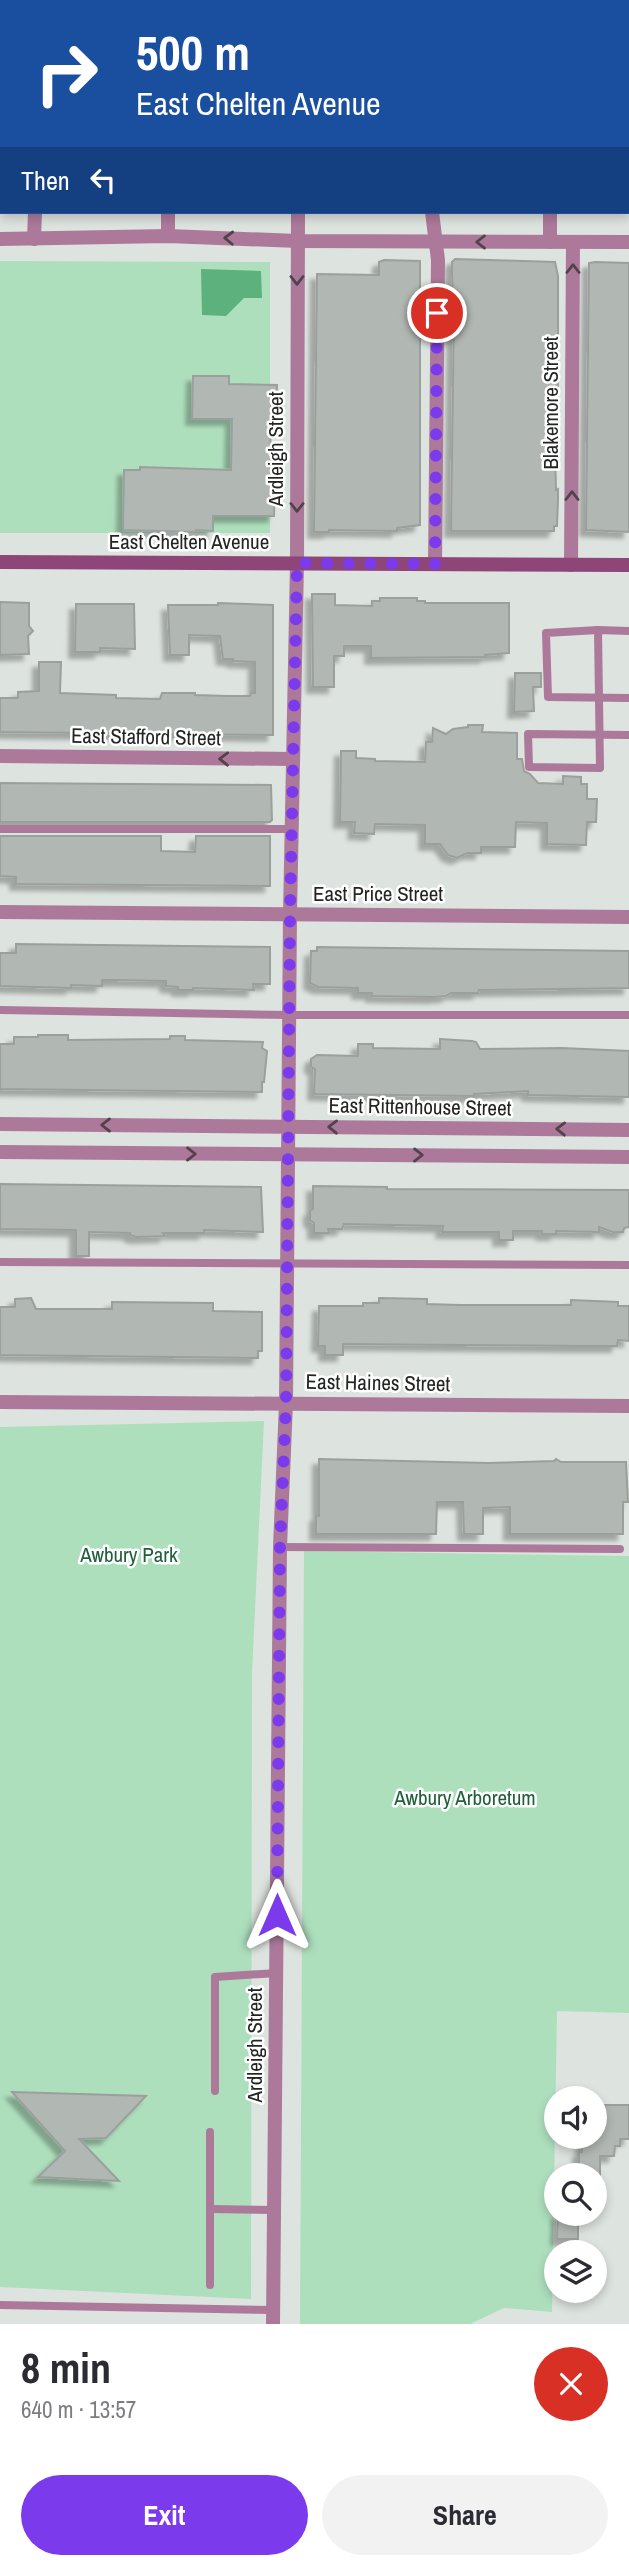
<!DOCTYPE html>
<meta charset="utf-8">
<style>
body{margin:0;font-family:"Archivo Narrow",sans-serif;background:#f2f2f3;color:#2b2b33;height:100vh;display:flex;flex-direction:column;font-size:26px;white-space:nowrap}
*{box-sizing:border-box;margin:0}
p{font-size:23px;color:#7c7c81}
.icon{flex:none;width:38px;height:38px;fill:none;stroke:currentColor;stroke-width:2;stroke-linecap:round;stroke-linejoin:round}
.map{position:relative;height:2324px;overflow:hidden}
.drawer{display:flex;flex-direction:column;background:#fff;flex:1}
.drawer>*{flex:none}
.top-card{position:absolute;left:0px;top:0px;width:630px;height:214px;box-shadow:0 4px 10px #0003;background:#1a4fa0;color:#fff;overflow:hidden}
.buttons{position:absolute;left:544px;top:2086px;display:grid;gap:14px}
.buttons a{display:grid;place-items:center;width:63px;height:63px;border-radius:50%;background:#fff;box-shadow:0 4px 10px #0003;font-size:35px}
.pin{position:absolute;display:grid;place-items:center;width:60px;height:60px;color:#fff;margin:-30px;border:4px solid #fff;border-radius:50%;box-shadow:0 2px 7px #0007}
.me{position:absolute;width:77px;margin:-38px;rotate:0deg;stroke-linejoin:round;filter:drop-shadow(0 0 5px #0008)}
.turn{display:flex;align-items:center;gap:24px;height:147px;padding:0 21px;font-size:32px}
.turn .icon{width:91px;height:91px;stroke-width:2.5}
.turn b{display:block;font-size:49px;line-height:60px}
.then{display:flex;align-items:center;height:66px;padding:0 21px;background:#0003;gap:14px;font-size:26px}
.round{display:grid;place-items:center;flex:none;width:74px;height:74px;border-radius:37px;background:#f2f2f3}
.overview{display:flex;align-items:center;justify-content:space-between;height:119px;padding:0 21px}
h1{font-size:42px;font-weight:800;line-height:52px}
.primary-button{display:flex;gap:14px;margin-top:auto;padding:14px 21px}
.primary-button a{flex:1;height:80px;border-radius:42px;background:#7c3aed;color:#fff;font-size:28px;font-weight:800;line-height:80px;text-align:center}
.primary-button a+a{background:#f2f2f3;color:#2b2b33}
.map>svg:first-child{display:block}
.green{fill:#aedfbd}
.water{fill:#5cb17d}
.building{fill:#b1b7b3;stroke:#9ba09c;stroke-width:2;filter:url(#shadow)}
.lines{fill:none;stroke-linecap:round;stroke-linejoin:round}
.lane{stroke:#ac799b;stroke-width:8}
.street{stroke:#ac799b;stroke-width:14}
.secondary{stroke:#8e4578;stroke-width:14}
.oneway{stroke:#53424d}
.route{stroke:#7c3aed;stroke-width:12;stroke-dasharray:0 21.6}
.labels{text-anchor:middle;stroke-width:5;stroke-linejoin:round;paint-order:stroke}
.street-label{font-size:21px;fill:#232523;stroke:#fff}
.park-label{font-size:21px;fill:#215f3c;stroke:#fff}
</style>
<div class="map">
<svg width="629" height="2324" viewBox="0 0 629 2324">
<defs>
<filter id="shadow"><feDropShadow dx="-6" dy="6" stdDeviation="2" flood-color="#0004"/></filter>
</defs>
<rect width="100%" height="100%" fill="#dde3de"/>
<g class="green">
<path d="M 0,261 L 270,262 L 270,533 L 0,533 Z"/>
<path d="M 264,1421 L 252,1673 L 251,2299 L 0,2287 L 0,1427 Z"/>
<path d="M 304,1551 L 629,1556 L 629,2013 L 557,2011 L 552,2312 L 504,2308 L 470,2324 L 300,2324 Z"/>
</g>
<path class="water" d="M 201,269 L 261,271 L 262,298 L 244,298 L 226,316 L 202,315 Z"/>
<g class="building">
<path d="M 455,259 L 555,262 L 558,276 L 558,381 L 555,450 L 556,490 L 558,489 L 558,500 L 557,526 L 554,526 L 554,531 L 451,531 L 454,312 L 452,275 L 452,262 Z"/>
<path d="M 384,260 L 420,261 L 420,525 L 397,528 L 397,531 L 329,530 L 329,532 L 314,532 L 317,274 L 379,275 L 379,262 Z"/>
<path d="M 595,262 L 629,263 L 629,532 L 586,530 L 589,263 Z"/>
<path d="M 193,376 L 229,376 L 229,384 L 277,385 L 276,406 L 271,406 L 270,473 L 275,473 L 274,516 L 213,516 L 213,531 L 196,530 L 196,532 L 123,530 L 124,470 L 140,470 L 140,467 L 231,470 L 232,419 L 192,419 Z"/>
<path d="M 312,594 L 335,594 L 335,605 L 372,606 L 372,601 L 380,601 L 380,598 L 417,598 L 417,601 L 425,601 L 425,603 L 509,603 L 509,653 L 485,655 L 485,657 L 371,658 L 371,646 L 344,646 L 344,656 L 334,656 L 334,687 L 313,687 Z"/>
<path d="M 0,602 L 29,603 L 29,626 L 33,631 L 28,636 L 29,654 L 0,655 Z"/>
<path d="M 218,603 L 273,605 L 273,735 L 0,732 L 0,698 L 18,698 L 18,692 L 39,691 L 39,662 L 61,662 L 60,693 L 116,695 L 116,698 L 160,699 L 162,693 L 195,693 L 195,695 L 227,696 L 250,696 L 251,693 L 255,693 L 255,662 L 233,661 L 233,659 L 223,659 L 220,636 L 189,635 L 189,655 L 170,655 L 168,605 L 218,605 Z"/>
<path d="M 76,604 L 134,604 L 135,649 L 100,648 L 100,652 L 75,652 Z"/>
<path d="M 515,673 L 541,673 L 541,687 L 533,687 L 534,711 L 514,712 Z"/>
<path d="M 468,725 L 483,725 L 482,732 L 517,733 L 517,759 L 522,759 L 524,771 L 530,774 L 538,783 L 563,784 L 563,776 L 581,777 L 581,784 L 587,784 L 587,799 L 597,799 L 596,822 L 587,822 L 586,845 L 547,844 L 547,823 L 516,822 L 515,847 L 481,847 L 481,853 L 467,853 L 457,858 L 448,855 L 440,844 L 425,844 L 425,825 L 375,824 L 374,834 L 354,833 L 355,822 L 340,822 L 341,751 L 356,751 L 356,758 L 375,759 L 375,761 L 425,762 L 426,742 L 432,742 L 433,728 L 446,734 L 453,729 L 468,727 Z"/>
<path d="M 0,783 L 271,785 L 272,820 L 270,822 L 0,822 Z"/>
<path d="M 0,836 L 161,836 L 161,851 L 195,852 L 196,836 L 270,836 L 270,886 L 16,884 L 16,877 L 0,876 Z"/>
<path d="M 16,944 L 270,947 L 270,984 L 253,984 L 254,990 L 193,988 L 193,990 L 178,990 L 178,987 L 166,986 L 166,981 L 117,980 L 102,980 L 102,986 L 71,985 L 71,988 L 0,986 L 0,953 L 16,953 Z"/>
<path d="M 317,947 L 629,951 L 629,988 L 479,990 L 478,993 L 451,993 L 446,996 L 433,997 L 372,996 L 372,993 L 358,993 L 358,988 L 318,987 L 310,983 L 311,951 L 317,951 Z"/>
<path d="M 38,1035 L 68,1035 L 68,1040 L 170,1039 L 170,1036 L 185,1036 L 185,1040 L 263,1042 L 262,1048 L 267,1051 L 264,1082 L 262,1082 L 262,1092 L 0,1089 L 0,1044 L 14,1044 L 14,1037 L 38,1037 Z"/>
<path d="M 440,1039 L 472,1041 L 476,1042 L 480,1049 L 562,1048 L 629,1051 L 629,1097 L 528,1095 L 528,1091 L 474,1094 L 474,1096 L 314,1094 L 315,1069 L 311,1067 L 311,1059 L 317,1055 L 358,1056 L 358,1044 L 373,1044 L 373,1048 L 440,1049 Z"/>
<path d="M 0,1184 L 261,1187 L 263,1232 L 204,1230 L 204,1233 L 163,1233 L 165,1236 L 136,1237 L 130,1235 L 130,1233 L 89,1232 L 89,1256 L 76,1256 L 76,1230 L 0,1229 Z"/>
<path d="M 313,1186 L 387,1187 L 387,1189 L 629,1190 L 629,1227 L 624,1228 L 623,1232 L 613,1232 L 599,1227 L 599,1232 L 556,1231 L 556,1234 L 542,1234 L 542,1231 L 513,1231 L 513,1240 L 499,1240 L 499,1232 L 442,1232 L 443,1226 L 344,1224 L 342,1229 L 328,1229 L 329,1233 L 314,1233 L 314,1223 L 310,1220 L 310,1211 L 313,1209 Z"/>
<path d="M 31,1298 L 36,1309 L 112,1309 L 112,1302 L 213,1303 L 213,1311 L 262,1312 L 262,1351 L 258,1351 L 258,1358 L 0,1355 L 0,1307 L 15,1307 L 15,1299 Z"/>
<path d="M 379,1298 L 427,1299 L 427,1304 L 460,1305 L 571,1305 L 571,1300 L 618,1302 L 618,1306 L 629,1306 L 629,1341 L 618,1340 L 617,1346 L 584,1346 L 343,1344 L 343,1355 L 325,1355 L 325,1346 L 318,1346 L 319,1306 L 363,1306 L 363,1303 L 379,1303 Z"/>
<path d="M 319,1459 L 488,1463 L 554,1461 L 556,1459 L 561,1462 L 626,1462 L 628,1502 L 623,1502 L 623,1534 L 510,1534 L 510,1507 L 483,1508 L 483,1534 L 464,1534 L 463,1502 L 437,1502 L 436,1534 L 316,1534 L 316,1516 L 319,1516 Z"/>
<path d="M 12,2092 L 146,2096 L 106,2138 L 79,2139 L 119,2181 L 38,2177 L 65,2151 Z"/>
<path d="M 595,2105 L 629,2105 L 629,2139 L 620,2139 L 620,2146 L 615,2146 L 614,2156 L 600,2156 L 600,2175 L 579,2175 L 579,2152 L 582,2152 L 582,2137 L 595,2137 Z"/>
<path d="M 558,2214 L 578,2214 L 578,2239 L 557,2239 Z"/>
</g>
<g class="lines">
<g class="lane">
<path d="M 598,630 L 546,633 L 548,697 L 629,698"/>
<path d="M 629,631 L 598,630 L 600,768 L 529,767 L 528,734 L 629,735"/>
<path d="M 0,829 L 293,829"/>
<path d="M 0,1010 L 290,1015 L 629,1015"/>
<path d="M 0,1262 L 629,1265"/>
<path d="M 280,1547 L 620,1549"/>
<path d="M 215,2091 L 215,1977 L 277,1973"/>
<path d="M 210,2132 L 210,2285"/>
<path d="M 210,2209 L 275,2210"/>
<path d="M 0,2305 L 274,2310"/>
</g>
<g class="street">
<path d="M 48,2 L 50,0"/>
<path d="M 169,2 L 169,0"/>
<path d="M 301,2 L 301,0"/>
<path d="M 433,2 L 433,0"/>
<path d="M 551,2 L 551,0"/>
<path d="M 0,35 L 2,34"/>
<path d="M 432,212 L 438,260 L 435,564"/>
<path d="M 168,236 L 168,212"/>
<path d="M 0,239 L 168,236 L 298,241 L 629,242"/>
<path d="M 34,239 L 35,212"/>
<path d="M 550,242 L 550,212"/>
<path d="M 571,565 L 573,242"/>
<path d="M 0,756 L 292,759"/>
<path d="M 0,912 L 629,917"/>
<path d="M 0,1124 L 629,1130"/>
<path d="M 0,1152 L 629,1157"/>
<path d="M 0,1402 L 629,1406"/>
<path d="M 273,2324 L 280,1547 L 286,1403 L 290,914 L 297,563 L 298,212"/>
</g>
<path class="secondary" d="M 0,562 L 629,565"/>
</g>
<defs><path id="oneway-chevron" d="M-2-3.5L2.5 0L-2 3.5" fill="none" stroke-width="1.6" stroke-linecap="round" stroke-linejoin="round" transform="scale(1.75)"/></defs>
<g class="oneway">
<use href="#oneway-chevron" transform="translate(229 238) rotate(-178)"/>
<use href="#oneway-chevron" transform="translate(481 242) rotate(-180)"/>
<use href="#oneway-chevron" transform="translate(573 269) rotate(-90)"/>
<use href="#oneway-chevron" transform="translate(297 280) rotate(90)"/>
<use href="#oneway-chevron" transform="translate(572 496) rotate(-90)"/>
<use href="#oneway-chevron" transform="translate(297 507) rotate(90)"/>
<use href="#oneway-chevron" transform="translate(224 759) rotate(-179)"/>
<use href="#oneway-chevron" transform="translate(106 1125) rotate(-180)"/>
<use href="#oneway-chevron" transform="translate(333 1127) rotate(-179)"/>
<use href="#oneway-chevron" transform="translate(561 1129) rotate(-179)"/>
<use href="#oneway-chevron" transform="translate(191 1154)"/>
<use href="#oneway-chevron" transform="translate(418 1155)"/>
</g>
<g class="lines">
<path class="route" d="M 277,1915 L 280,1547 L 286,1403 L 290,915 L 297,563 L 435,564 L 437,313"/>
</g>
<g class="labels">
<g class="street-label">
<text transform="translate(551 403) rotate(-90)" y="7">Blakemore Street</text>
<text transform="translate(276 449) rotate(-90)" y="7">Ardleigh Street</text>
<text x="189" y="549">East Chelten Avenue</text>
<text transform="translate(146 737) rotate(1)" y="7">East Stafford Street</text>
<text x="378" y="901">East Price Street</text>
<text transform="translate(420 1107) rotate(1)" y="7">East Rittenhouse Street</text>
<text transform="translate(378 1383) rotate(1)" y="7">East Haines Street</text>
<text transform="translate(255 2045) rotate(-90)" y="7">Ardleigh Street</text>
</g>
<g class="park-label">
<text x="129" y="1562">Awbury Park</text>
<text x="465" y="1805">Awbury Arboretum</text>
</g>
</g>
</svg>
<div class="buttons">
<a><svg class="icon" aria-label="sound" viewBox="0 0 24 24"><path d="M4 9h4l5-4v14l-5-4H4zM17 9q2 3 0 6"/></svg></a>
<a><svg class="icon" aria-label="search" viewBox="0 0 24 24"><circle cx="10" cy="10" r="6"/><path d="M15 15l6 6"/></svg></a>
<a><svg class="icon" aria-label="layers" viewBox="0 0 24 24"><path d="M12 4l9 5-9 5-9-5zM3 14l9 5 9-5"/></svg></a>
</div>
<div class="pin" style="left:437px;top:313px;background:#d93025"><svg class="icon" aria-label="arrive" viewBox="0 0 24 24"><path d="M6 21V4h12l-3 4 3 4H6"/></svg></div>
<svg class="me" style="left:277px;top:1915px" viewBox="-20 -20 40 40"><path d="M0-17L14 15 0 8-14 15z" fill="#7c3aed" stroke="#fff" stroke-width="4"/></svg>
<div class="top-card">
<div class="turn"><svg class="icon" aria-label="right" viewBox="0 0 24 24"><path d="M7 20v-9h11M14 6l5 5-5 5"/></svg><div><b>500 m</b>East Chelten Avenue</div></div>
<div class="then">Then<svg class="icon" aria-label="left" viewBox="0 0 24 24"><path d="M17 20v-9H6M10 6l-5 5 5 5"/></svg></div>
</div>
</div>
<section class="drawer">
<div class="overview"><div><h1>8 min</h1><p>640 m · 13:57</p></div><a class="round" style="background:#d93025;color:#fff"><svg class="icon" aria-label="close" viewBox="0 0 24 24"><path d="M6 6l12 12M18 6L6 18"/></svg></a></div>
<div class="primary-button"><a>Exit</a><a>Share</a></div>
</section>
